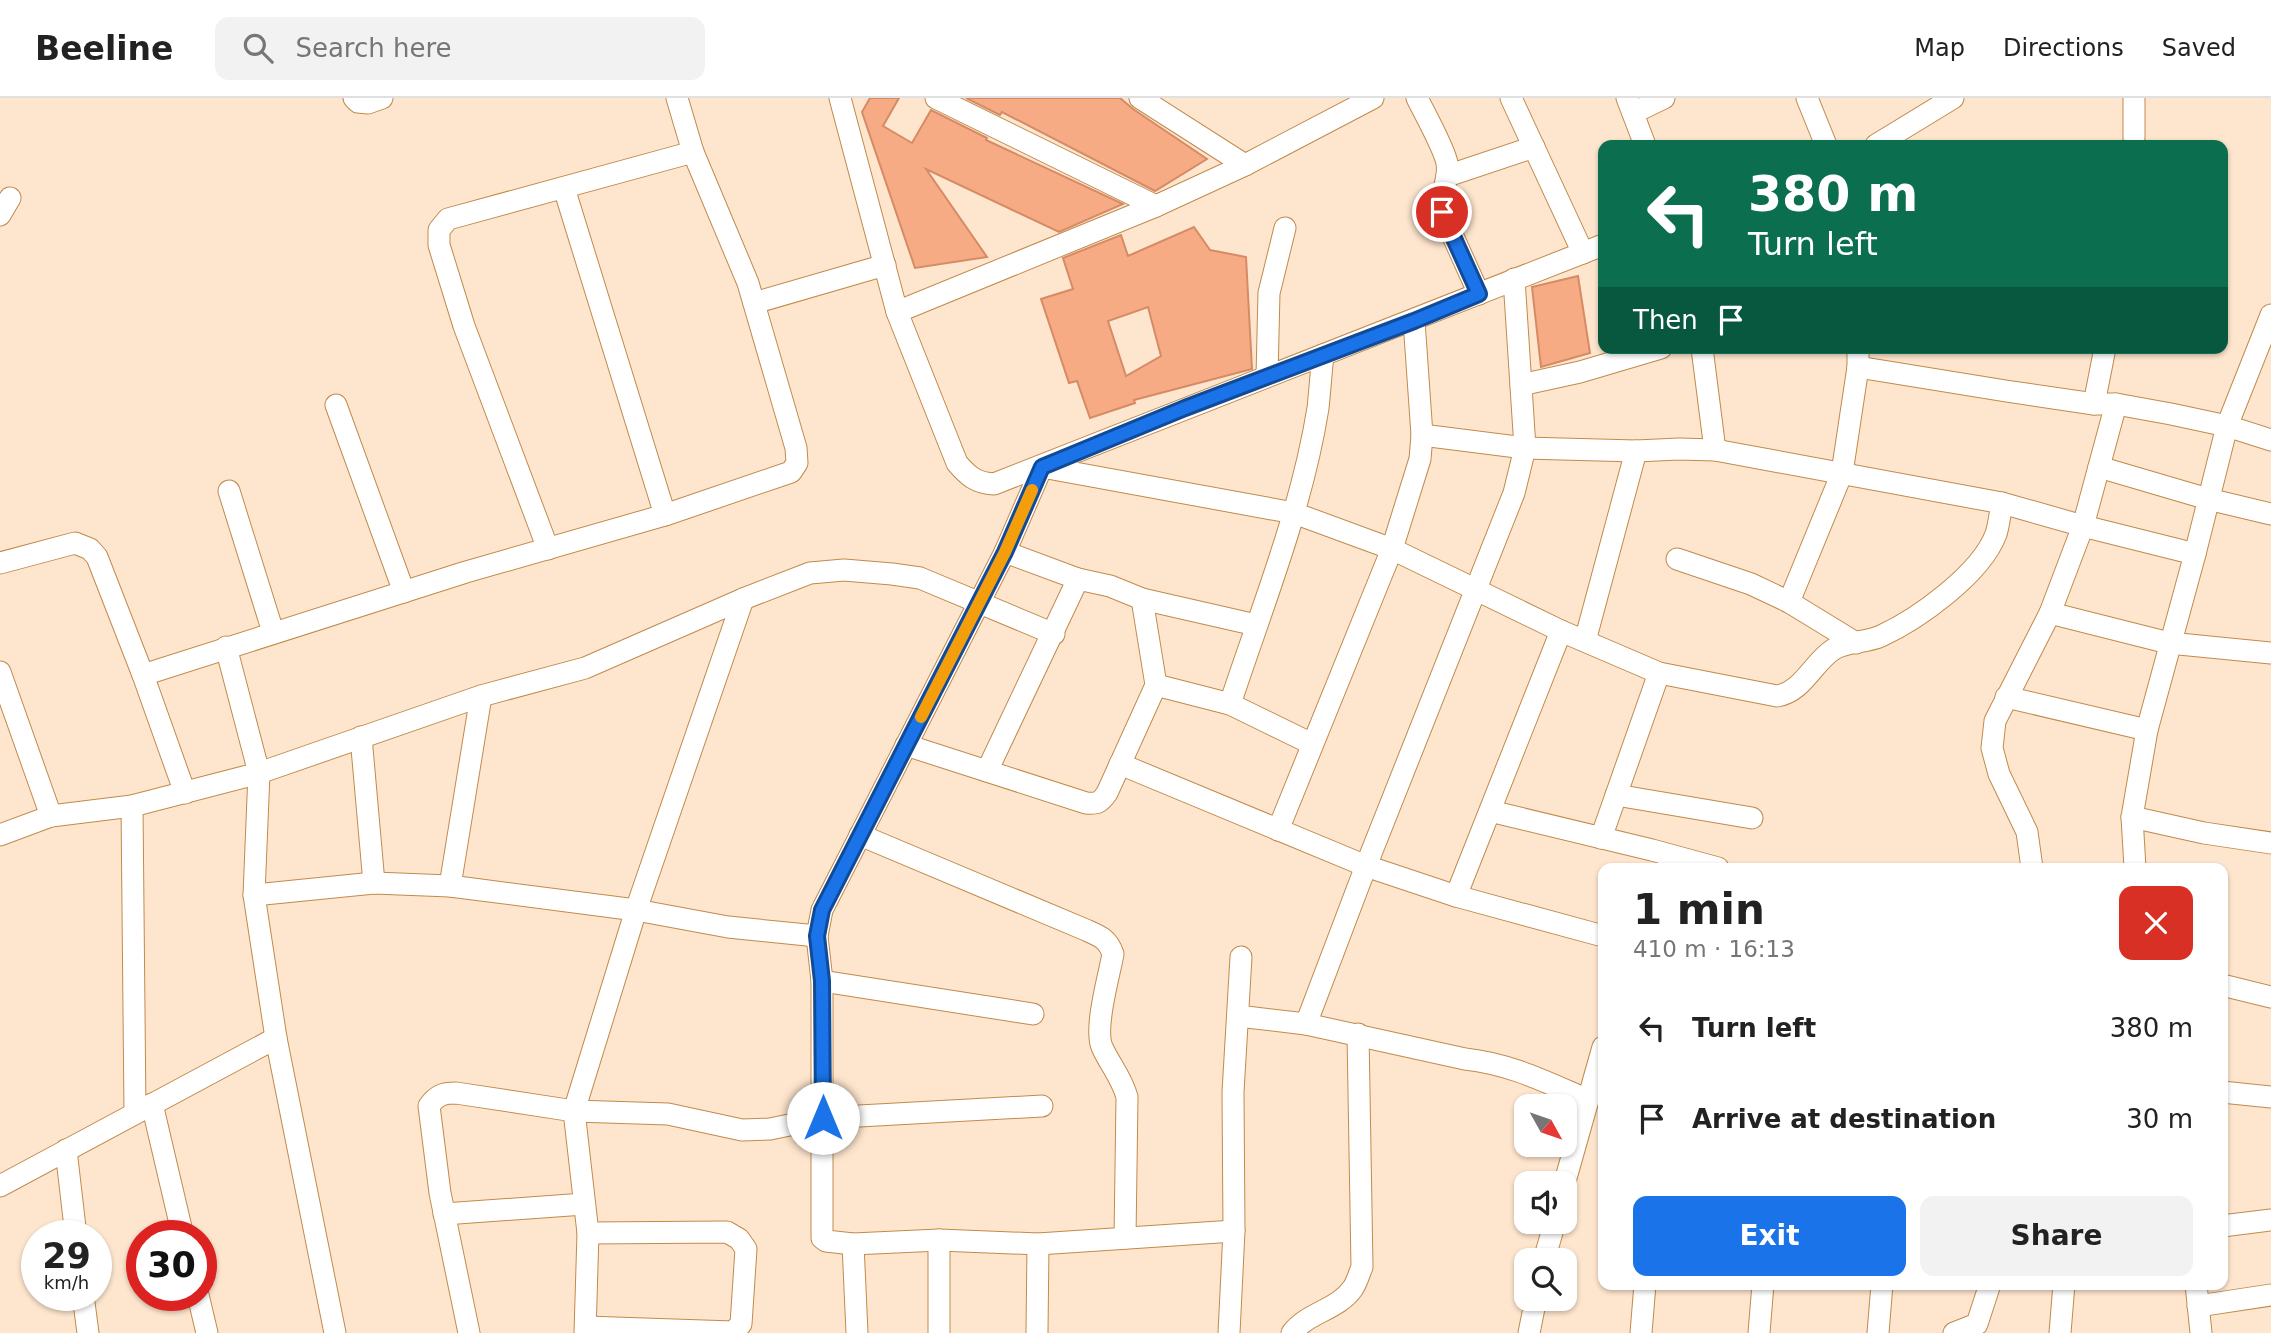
<!DOCTYPE html>
<meta charset="utf-8">
<style>
body{margin:0;font-family:"DejaVu Sans",sans-serif;background:#f2f2f2;color:#222;height:100vh;display:flex;flex-direction:column;font-size:26px;white-space:nowrap}
*{box-sizing:border-box;margin:0}
p{font-size:23px;color:#767676}
.icon{flex:none;width:38px;height:38px;fill:none;stroke:currentColor;stroke-width:2;stroke-linecap:round;stroke-linejoin:round}
.map{position:relative;flex:1;overflow:hidden}
.panel{position:absolute;left:1598px;top:765px;width:630px;height:427px;display:flex;flex-direction:column;background:#fff;border-radius:14px;box-shadow:0 2px 5px #0004}
.panel>*{flex:none}
.banner{position:absolute;left:1598px;top:42px;width:630px;height:214px;border-radius:14px;box-shadow:0 2px 5px #0004;background:#0b6e4f;color:#fff;overflow:hidden}
.needle{width:46px;rotate:130deg}
.controls{position:absolute;left:1514px;top:996px;display:grid;gap:14px}
.controls a{display:grid;place-items:center;width:63px;height:63px;border-radius:14px;background:#fff;box-shadow:0 2px 5px #0004;font-size:35px}
.speed{position:absolute;left:21px;top:1122px;display:flex;gap:14px;font-size:35px;font-weight:700;text-align:center}
.speed>*{display:grid;place-content:center;width:91px;height:91px;border-radius:50%;background:#fff;box-shadow:0 2px 5px #0004;line-height:1}
.speed small{font-size:18px;font-weight:400}
.speed .limit{border:10px solid #d22;background:#fff;color:#111}
.pin{position:absolute;display:grid;place-items:center;width:60px;height:60px;color:#fff;margin:-30px;border:4px solid #fff;border-radius:50%;box-shadow:0 2px 7px #0007}
.me{position:absolute;width:77px;margin:-38px;rotate:0deg;stroke-linejoin:round;filter:drop-shadow(0 0 5px #0008)}
.turn{display:flex;align-items:center;gap:24px;height:147px;padding:0 35px;font-size:32px}
.turn .icon{width:91px;height:91px;stroke-width:2.5}
.turn b{display:block;font-size:49px;line-height:60px}
.then{display:flex;align-items:center;height:66px;padding:0 35px;background:#0003;gap:14px;font-size:26px}
.round{display:grid;place-items:center;flex:none;width:74px;height:74px;border-radius:14px;background:#f2f2f2}
.headline{display:flex;align-items:center;justify-content:space-between;height:119px;padding:0 35px}
h1{font-size:42px;font-weight:700;line-height:52px}
.action{display:flex;gap:14px;margin-top:auto;padding:14px 35px}
.action a{flex:1;height:80px;border-radius:14px;background:#1a73e8;color:#fff;font-size:28px;font-weight:700;line-height:80px;text-align:center}
.action a+a{background:#f2f2f2;color:#222}
ul{padding:0;list-style:none}
li{display:flex;align-items:center;gap:21px;height:91px;padding:0 35px}
li div{flex:1}
li b{display:block;font-size:26px}
li em{font-style:normal}
header{display:flex;align-items:center;gap:42px;box-sizing:border-box;height:98px;padding:0 35px;background:#fff;border-bottom:2px solid #e0e0e0}
header strong{font-size:33px}
nav{display:flex;gap:38px;margin-inline-start:auto;font-size:24px}
.search{width:490px;height:63px;background:#f2f2f2;display:flex;align-items:center;gap:18px;box-sizing:border-box;padding:0 24px;border-radius:14px;color:#767676;font-size:26px}
.map>svg:first-child{display:block}
.building{fill:#f7ab84;stroke:#d58b65;stroke-width:2;fill-rule:evenodd}
.lines{fill:none;stroke-linecap:round;stroke-linejoin:round}
.minor-casing{stroke:#c18a4b;stroke-width:23}
.minor{stroke:#fff;stroke-width:21}
.route-casing{stroke:#114b97;stroke-width:18}
.route{stroke:#1a73e8;stroke-width:12}
.slow{stroke:#f59e0b;stroke-width:12}
</style>
<header>
<strong>Beeline</strong>
<div class="search"><svg class="icon" aria-label="search" viewBox="0 0 24 24"><circle cx="10" cy="10" r="6"/><path d="M15 15l6 6"/></svg>Search here</div>
<nav><a>Map</a><a>Directions</a><a>Saved</a></nav>
</header>
<div class="map">
<svg width="2271" height="1235" viewBox="0 0 2271 1235">
<rect width="100%" height="100%" fill="#fee6ce"/>
<g class="building">
<path d="M 870,0 L 899,0 L 883,28 L 912,45 L 931,12 L 987,40 L 986,42 L 1123,106 L 1059,134 L 926,71 L 987,159 L 915,170 L 862,14 Z"/>
<path d="M 966,0 L 1120,0 L 1133,11 L 1207,61 L 1155,93 L 1002,14 L 1000,17 Z"/>
<path d="M 1194,129 L 1210,152 L 1246,159 L 1252,271 L 1134,302 L 1135,305 L 1090,320 L 1077,283 L 1069,285 L 1041,201 L 1073,191 L 1063,160 L 1121,137 L 1128,158 ZM 1148,209 L 1161,258 L 1126,278 L 1108,223 Z"/>
<path d="M 1578,178 L 1590,255 L 1541,269 L 1532,189 Z"/>
</g>
<g class="lines">
<defs>
<g id="minor">
<path d="M 354,0 L 358,4 L 368,5 L 382,0"/>
<path d="M 840,0 L 897,214 L 1156,108 L 1245,67 L 1373,0"/>
<path d="M 936,0 L 1156,108"/>
<path d="M 1140,0 L 1245,67"/>
<path d="M 1417,0 C 1425,16 1444,50 1447,65 C 1450,83 1439,94 1442,114 L 1479,196"/>
<path d="M 1511,0 L 1583,155"/>
<path d="M 1627,0 L 1645,47"/>
<path d="M 1807,0 L 1826,47"/>
<path d="M 2134,0 L 2134,40"/>
<path d="M 1633,15 L 1664,0"/>
<path d="M 1876,47 L 1953,0"/>
<path d="M 1447,78 L 1534,49"/>
<path d="M 564,90 L 665,417"/>
<path d="M 0,117 L 10,100"/>
<path d="M 754,205 L 885,167"/>
<path d="M 897,214 L 957,365 C 968,378 976,385 994,386 L 1603,147"/>
<path d="M 1702,250 L 1715,352"/>
<path d="M 1858,269 L 2006,293 L 2094,306 L 2116,306 L 2171,316 L 2227,328 L 2271,342"/>
<path d="M 1267,278 L 1269,195 L 1285,130"/>
<path d="M 1521,287 L 1580,274 L 1661,250"/>
<path d="M 2094,306 L 2105,250"/>
<path d="M 336,307 L 404,494"/>
<path d="M 1422,337 L 1525,350 L 1636,353 L 1679,351 L 1715,352 L 2002,405 L 2083,428 L 2195,456"/>
<path d="M 2099,369 L 2208,401 L 2271,416"/>
<path d="M 229,393 L 273,534"/>
<path d="M 548,451 L 464,228 L 439,147 L 439,132 L 448,121 L 693,54"/>
<path d="M 1005,454 L 1078,481 L 1110,488 L 1142,501 L 1256,527"/>
<path d="M 1677,461 L 1751,486 L 1789,504 L 1856,545"/>
<path d="M 0,465 L 75,445 L 90,451 L 97,459 L 143,577 L 185,695"/>
<path d="M 1789,504 L 1842,375 L 1858,269 L 1858,250"/>
<path d="M 2050,515 L 2169,545 L 2271,555"/>
<path d="M 1585,543 L 1636,353"/>
<path d="M 226,549 L 259,675 L 254,797 L 276,940 L 335,1235"/>
<path d="M 0,574 L 51,718"/>
<path d="M 143,577 L 466,474 L 665,417 L 791,374 L 797,365 L 796,350 L 748,185 L 693,54 L 677,0"/>
<path d="M 1156,587 L 1230,606 C 1262,509 1302,411 1318,310 C 1320,292 1321,274 1323,257"/>
<path d="M 2006,599 L 2147,632"/>
<path d="M 1230,606 L 1312,646"/>
<path d="M 361,639 L 374,785"/>
<path d="M 906,647 L 1086,705 C 1097,706 1100,705 1107,695 L 1156,587 L 1142,501"/>
<path d="M 1120,666 L 1366,768 L 1456,798 L 1603,838"/>
<path d="M 987,673 L 1078,481"/>
<path d="M 1616,697 L 1752,720"/>
<path d="M 132,708 L 135,1015"/>
<path d="M 1490,713 L 1652,752 L 1718,770"/>
<path d="M 2132,719 L 2204,735 L 2271,745"/>
<path d="M 1278,732 L 1392,451 L 1420,361 L 1422,337 L 1414,223"/>
<path d="M 0,737 L 51,718 L 132,708 L 259,675 L 481,598 L 585,570 L 743,501 L 810,475 L 844,472 L 892,476 L 920,480 L 1054,536"/>
<path d="M 860,737 L 1086,832 C 1100,838 1108,841 1113,856 C 1109,878 1094,930 1102,949 C 1110,967 1121,978 1127,999 L 1125,1140"/>
<path d="M 1601,740 L 1659,575"/>
<path d="M 2032,770 L 2027,734 L 1999,676 L 1992,650 L 1995,623 L 2050,515 L 2083,428 L 2116,306"/>
<path d="M 2135,770 L 2132,719 L 2147,632 L 2195,456 L 2227,328 L 2271,217"/>
<path d="M 450,788 L 481,598"/>
<path d="M 254,797 L 374,785 L 450,788 L 636,812 L 728,829 L 817,838"/>
<path d="M 1456,798 L 1561,533"/>
<path d="M 822,883 L 1033,916"/>
<path d="M 2222,887 L 2271,899"/>
<path d="M 1238,918 L 1306,926 L 1366,768 L 1514,395 L 1525,350 L 1514,181"/>
<path d="M 1306,926 L 1465,961 C 1511,966 1546,984 1588,1002"/>
<path d="M 2222,994 L 2271,999"/>
<path d="M 152,1006 L 183,1138"/>
<path d="M 66,1052 L 76,1138"/>
<path d="M 1564,1087 L 1603,949"/>
<path d="M 0,1088 L 276,940"/>
<path d="M 444,1116 L 584,1106"/>
<path d="M 2222,1128 L 2271,1122"/>
<path d="M 1234,1133 L 1038,1146 L 939,1142 L 853,1146 L 826,1143 L 822,1140 L 822,883 L 817,838 L 822,812 L 1005,454 L 1042,369 L 1294,415 L 1392,451 L 1561,533 L 1659,575 L 1777,598 C 1803,594 1813,564 1834,551 C 1847,543 1866,545 1881,538 C 1918,521 1981,476 1996,436 C 1999,427 2000,415 2002,405"/>
<path d="M 853,1146 L 857,1235"/>
<path d="M 1544,1162 L 1555,1124"/>
<path d="M 2196,1186 L 2201,1235"/>
<path d="M 83,1197 L 88,1235"/>
<path d="M 198,1197 L 207,1235"/>
<path d="M 2198,1208 L 2271,1197"/>
<path d="M 586,1229 L 733,1234 L 741,1226 L 746,1151 L 739,1141 L 727,1134 L 588,1135"/>
<path d="M 469,1235 L 440,1095 L 429,1008 C 437,997 443,995 456,995 L 574,1013 L 668,1016 L 742,1032 L 770,1031 L 823,1020 L 1042,1008"/>
<path d="M 585,1235 L 588,1135 L 574,1013 L 636,812 L 743,501"/>
<path d="M 939,1235 L 939,1142"/>
<path d="M 1037,1235 L 1038,1146"/>
<path d="M 1229,1235 L 1234,1133 L 1233,994 L 1241,859"/>
<path d="M 1292,1235 C 1308,1214 1338,1212 1353,1190 C 1357,1184 1359,1176 1362,1169 L 1358,936"/>
<path d="M 1529,1235 L 1536,1200"/>
<path d="M 1641,1235 L 1645,1186"/>
<path d="M 1759,1235 L 1763,1186"/>
<path d="M 1878,1235 L 1882,1186"/>
<path d="M 1954,1235 L 1977,1226 L 1990,1186"/>
<path d="M 2060,1235 L 2064,1186"/>
</g>
</defs>
<use href="#minor" class="minor-casing"/>
<use href="#minor" class="minor"/>
</g>
<g class="lines">
<defs>
<path id="route" d="M 823,1020 L 822,883 L 817,838 L 822,812 L 1005,454 L 1042,369 L 1185,310 L 1414,223 L 1479,196 L 1442,114"/>
</defs>
<use href="#route" class="route-casing"/>
<use href="#route" class="route"/>
<path class="slow" d="M 921,619 L 1005,454 L 1032,392"/>
</g>
</svg>
<div class="controls">
<a><svg class="needle" viewBox="-14 -14 28 28"><path d="M0-13l5 13h-10z" fill="#e53935"/><path d="M0 13l5-13h-10z" fill="#767676"/></svg></a>
<a><svg class="icon" aria-label="sound" viewBox="0 0 24 24"><path d="M4 9h4l5-4v14l-5-4H4zM17 9q2 3 0 6"/></svg></a>
<a><svg class="icon" aria-label="search" viewBox="0 0 24 24"><circle cx="10" cy="10" r="6"/><path d="M15 15l6 6"/></svg></a>
</div>
<div class="speed"><div>29<small>km/h</small></div><div class="limit">30</div></div>
<div class="pin" style="left:1442px;top:114px;background:#d93025"><svg class="icon" aria-label="arrive" viewBox="0 0 24 24"><path d="M6 21V4h12l-3 4 3 4H6"/></svg></div>
<svg class="me" style="left:823px;top:1020px" viewBox="-20 -20 40 40"><circle r="19" fill="#fff"/><path d="M0-13L10 11 0 6-10 11z" fill="#1a73e8"/></svg>
<div class="banner">
<div class="turn"><svg class="icon" aria-label="left" viewBox="0 0 24 24"><path d="M17 20v-9H6M10 6l-5 5 5 5"/></svg><div><b>380 m</b>Turn left</div></div>
<div class="then">Then<svg class="icon" aria-label="arrive" viewBox="0 0 24 24"><path d="M6 21V4h12l-3 4 3 4H6"/></svg></div>
</div>
<section class="panel">
<div class="headline"><div><h1>1 min</h1><p>410 m · 16:13</p></div><a class="round" style="background:#d93025;color:#fff"><svg class="icon" aria-label="close" viewBox="0 0 24 24"><path d="M6 6l12 12M18 6L6 18"/></svg></a></div>
<ul>
<li><svg class="icon" aria-label="left" viewBox="0 0 24 24"><path d="M17 20v-9H6M10 6l-5 5 5 5"/></svg><div><b>Turn left</b></div><em>380 m</em></li>
<li><svg class="icon" aria-label="arrive" viewBox="0 0 24 24"><path d="M6 21V4h12l-3 4 3 4H6"/></svg><div><b>Arrive at destination</b></div><em>30 m</em></li>
</ul>
<div class="action"><a>Exit</a><a>Share</a></div>
</section>
</div>
